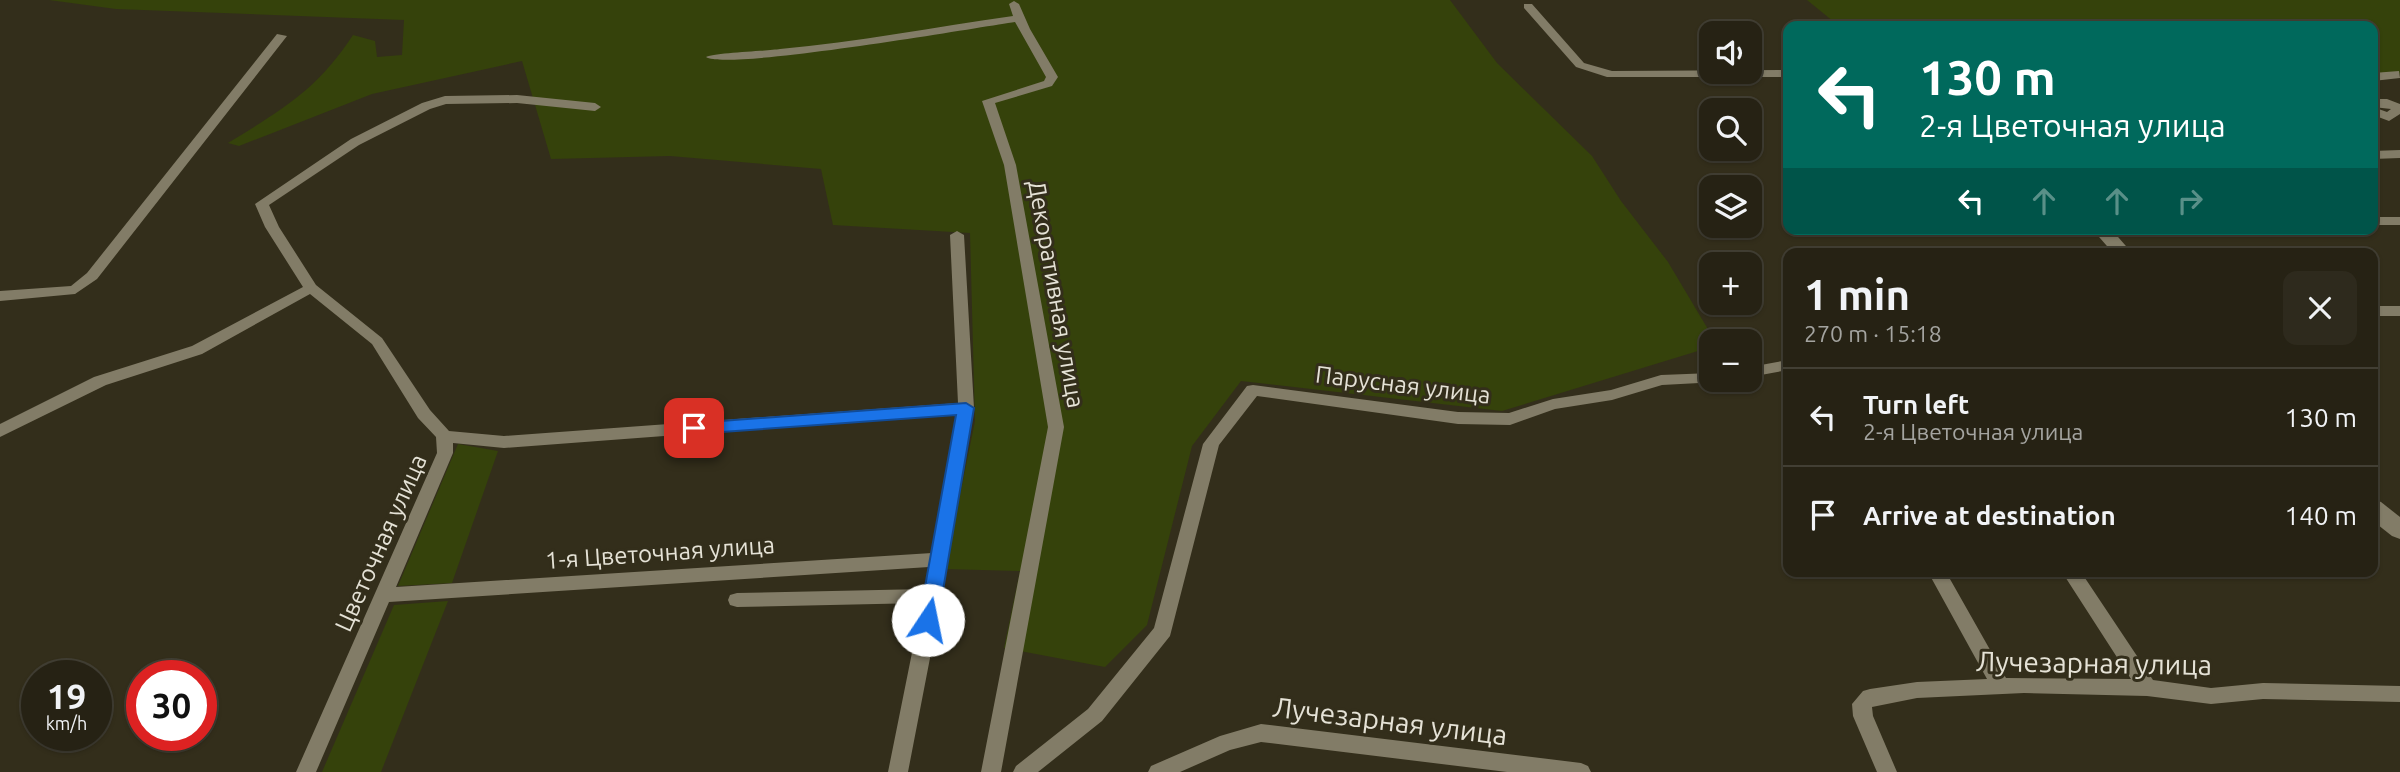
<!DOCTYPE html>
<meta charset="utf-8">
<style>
body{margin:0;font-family:Ubuntu,sans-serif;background:#2e2a1d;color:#f1f3f6;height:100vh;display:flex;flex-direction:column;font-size:26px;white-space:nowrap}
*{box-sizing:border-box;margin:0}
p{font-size:23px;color:#a4a4a0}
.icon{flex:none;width:38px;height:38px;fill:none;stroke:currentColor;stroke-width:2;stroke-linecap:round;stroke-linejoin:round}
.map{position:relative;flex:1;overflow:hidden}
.drawer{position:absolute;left:1783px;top:248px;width:595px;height:329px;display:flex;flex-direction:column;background:#262214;border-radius:14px;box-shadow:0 2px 5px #0004,0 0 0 2px #423f34}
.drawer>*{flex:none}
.hud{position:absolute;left:1783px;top:21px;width:595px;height:214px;border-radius:14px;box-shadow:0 2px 5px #0004,0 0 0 2px #423f34;background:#00695c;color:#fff;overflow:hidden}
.fabs{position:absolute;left:1699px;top:21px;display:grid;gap:14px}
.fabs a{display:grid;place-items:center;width:63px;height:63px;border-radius:14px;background:#262214;box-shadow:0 2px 5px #0004,0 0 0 2px #423f34;font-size:35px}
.speed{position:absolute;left:21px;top:660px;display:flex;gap:14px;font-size:35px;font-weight:700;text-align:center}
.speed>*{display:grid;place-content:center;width:91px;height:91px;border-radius:50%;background:#262214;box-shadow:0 2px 5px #0004,0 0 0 2px #423f34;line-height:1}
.speed small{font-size:18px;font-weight:400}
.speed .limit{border:10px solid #d22;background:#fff;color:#111}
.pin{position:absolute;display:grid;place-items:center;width:60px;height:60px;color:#fff;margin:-30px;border-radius:14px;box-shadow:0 4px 10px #0006}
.me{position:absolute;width:77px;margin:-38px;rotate:11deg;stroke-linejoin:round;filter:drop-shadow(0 0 5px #0008)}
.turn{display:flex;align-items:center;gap:24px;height:147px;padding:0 21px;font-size:32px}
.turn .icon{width:91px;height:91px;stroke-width:2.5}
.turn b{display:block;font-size:49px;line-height:60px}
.lanes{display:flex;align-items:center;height:66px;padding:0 21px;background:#0003;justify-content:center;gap:35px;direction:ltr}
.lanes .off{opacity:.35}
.round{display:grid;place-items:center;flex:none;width:74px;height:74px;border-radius:14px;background:#2e2a1d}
.overview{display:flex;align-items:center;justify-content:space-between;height:119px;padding:0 21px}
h1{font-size:42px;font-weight:700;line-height:52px}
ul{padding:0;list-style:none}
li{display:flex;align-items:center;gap:21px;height:98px;padding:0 21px;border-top:2px solid #423f34}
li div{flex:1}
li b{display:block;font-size:26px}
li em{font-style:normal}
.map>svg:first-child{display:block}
.green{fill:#35420b}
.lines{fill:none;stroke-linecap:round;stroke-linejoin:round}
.street{fill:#827c67;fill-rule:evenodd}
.secondary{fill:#827c67;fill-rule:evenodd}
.route{fill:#1a73e8;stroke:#114b97;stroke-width:2}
.labels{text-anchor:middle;stroke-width:6;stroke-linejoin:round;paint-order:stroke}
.street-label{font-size:24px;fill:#e5e2d6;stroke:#332e1b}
.near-street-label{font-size:28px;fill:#e5e2d6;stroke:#332e1b}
</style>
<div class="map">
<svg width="2400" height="772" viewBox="0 0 2400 772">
<rect width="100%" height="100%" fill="#332e1b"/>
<g class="green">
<path d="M 49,0 L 1450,0 L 1497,63 L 1592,156 L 1621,201 L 1668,262 L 1715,341 L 1712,341 L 1711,347 L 1502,411 L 1241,381 L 1192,446 L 1147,625 L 1105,667 L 1004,648 L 1020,571 L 945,569 L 975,421 L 970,233 L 833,225 L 821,169 L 670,156 L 551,159 L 522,61 L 372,94 L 239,146 L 228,143 C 283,109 317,90 353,35 L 375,41 L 377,57 L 402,55 L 404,20 L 116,9 Z"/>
<path d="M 1807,0 L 2400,0 L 2400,74 L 2373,74 L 2373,26 L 1839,26 Z"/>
<path d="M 458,444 L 498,451 L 452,583 L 398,586 Z"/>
<path d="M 448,601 L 381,772 L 322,772 L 394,605 Z"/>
</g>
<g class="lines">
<g class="street">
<path d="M 1014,1 L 1019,4 L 1030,29 L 1058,77 L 1052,86 L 995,103 L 1016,165 L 1064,427 L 1001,772 L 981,772 L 1048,427 L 1004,165 L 982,101 L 1044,81 L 1046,77 L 1015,22 C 974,28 726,71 706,57 C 712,53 767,51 780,49 C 857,42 935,27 1013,16 L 1009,4 Z"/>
<path d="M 1524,4 L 1532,4 L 1584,63 L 1612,71 L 1788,70 L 1788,77 L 1607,77 L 1576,67 L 1524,8 Z"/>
<path d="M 277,34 L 287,36 L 97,279 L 75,294 L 0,301 L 0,291 L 71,286 L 87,273 Z"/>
<path d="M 2399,71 L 2400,78 L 2373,81 L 2373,73 Z"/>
<path d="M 517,95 L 595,103 L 601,107 L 595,111 L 517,103 L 446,104 L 430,109 L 359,145 L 269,205 L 279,227 L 316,285 L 382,338 L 430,410 L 449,431 L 504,436 L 958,403 L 950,235 L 957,231 L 964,235 L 974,408 L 942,596 L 908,772 L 888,772 L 922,603 L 737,607 L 730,605 L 728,600 L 730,595 L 737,593 L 925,589 L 929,567 L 389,602 L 316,772 L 296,772 L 437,453 L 436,437 L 418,418 L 372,344 L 310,294 L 202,354 L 106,385 L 0,437 L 0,424 L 94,377 L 192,346 L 303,287 L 265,227 L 255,204 L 351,139 L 422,103 L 445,96 ZM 957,414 L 932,553 L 396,587 L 453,453 L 453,443 L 504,448 Z"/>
<path d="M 2373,99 L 2387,99 L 2400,104 L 2400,114 L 2389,121 L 2373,115 L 2373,107 L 2387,112 L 2391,109 L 2373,107 Z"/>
<path d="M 2400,150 L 2400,158 L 2373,159 L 2373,151 Z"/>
<rect x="2373" y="217" width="27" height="8"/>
<rect x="2373" y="306" width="27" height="10"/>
<path d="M 1788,360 L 1788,370 L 1750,377 L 1750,367 Z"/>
<path d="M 1712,373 L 1712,380 L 1719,380 L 1718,382 L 1662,385 L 1612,400 L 1555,409 L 1510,425 L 1458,424 L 1257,396 L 1219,445 L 1170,636 L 1102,721 L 1038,772 L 1013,772 L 1016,766 L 1088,709 L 1154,628 L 1203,444 L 1247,386 L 1253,385 L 1458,412 L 1509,413 L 1553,399 L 1611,390 L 1661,375 Z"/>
<path d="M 1928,572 L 1946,572 L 2006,678 L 2131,679 L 2062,572 L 2081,572 L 2153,680 L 2211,688 L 2263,683 L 2400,686 L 2400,702 L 2263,699 L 2211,704 L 2147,696 L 2024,693 L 1917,698 L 1872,707 L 1873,716 L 1897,772 L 1877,772 L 1853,716 L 1852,704 L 1863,691 L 1870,689 L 1917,682 L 1987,679 Z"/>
<path d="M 1261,724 L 1581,763 L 1588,766 L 1591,772 L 1507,772 L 1261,742 L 1230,750 L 1180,772 L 1148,772 L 1151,766 L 1220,736 Z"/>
</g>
<g class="secondary">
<path d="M 2092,229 L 2111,229 L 2133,254 L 2114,254 Z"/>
<path d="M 2373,499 L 2381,502 L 2400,517 L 2400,539 L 2392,536 L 2373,521 Z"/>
</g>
</g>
<path class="route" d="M 966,403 L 974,408 L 938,620 L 935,625 L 928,627 L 921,625 L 919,620 L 956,415 L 694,434 L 686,428 L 694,423 Z"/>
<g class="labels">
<g class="street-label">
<text transform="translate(1056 294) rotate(80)" y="8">Декоративная улица</text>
<text transform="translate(1403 385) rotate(7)" y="8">Парусная улица</text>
<text transform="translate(381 543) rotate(-66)" y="8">Цветочная улица</text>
<text transform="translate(660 553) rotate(-4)" y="8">1-я Цветочная улица</text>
</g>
<g class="near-street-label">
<text transform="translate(2094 663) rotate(1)" y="10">Лучезарная улица</text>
<text transform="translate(1390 721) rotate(7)" y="10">Лучезарная улица</text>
</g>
</g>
</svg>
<div class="fabs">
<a><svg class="icon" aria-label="sound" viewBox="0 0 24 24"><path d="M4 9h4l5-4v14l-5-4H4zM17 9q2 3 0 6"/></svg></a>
<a><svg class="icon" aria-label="search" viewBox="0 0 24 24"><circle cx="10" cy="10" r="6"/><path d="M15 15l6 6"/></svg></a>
<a><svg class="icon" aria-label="layers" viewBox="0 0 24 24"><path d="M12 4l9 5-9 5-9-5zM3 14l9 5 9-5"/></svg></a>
<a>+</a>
<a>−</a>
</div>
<div class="speed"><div>19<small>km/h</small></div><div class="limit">30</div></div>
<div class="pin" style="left:694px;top:428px;background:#d93025"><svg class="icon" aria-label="arrive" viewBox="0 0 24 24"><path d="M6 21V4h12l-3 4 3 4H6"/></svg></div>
<svg class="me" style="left:928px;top:620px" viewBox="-20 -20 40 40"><circle r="19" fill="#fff"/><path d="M0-13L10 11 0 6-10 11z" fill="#1a73e8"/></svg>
<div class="hud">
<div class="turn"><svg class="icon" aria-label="left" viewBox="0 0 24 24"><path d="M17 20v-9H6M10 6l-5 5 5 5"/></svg><div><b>130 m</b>2-я Цветочная улица</div></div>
<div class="lanes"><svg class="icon" aria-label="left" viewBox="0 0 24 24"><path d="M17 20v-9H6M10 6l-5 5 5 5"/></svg><svg class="icon off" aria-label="ahead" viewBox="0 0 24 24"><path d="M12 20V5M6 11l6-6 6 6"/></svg><svg class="icon off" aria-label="ahead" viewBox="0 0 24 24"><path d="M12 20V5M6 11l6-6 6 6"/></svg><svg class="icon off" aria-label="right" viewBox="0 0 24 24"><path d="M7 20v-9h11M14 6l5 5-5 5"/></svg></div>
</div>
<section class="drawer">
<div class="overview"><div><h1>1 min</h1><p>270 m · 15:18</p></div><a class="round"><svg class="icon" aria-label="close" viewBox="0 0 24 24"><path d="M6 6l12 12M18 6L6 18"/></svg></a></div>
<ul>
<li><svg class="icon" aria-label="left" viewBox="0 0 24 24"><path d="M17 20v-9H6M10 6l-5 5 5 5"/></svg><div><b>Turn left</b><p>2-я Цветочная улица</p></div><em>130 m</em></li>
<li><svg class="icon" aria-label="arrive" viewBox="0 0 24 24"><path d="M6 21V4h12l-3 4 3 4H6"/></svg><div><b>Arrive at destination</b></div><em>140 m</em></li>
</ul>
</section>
</div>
